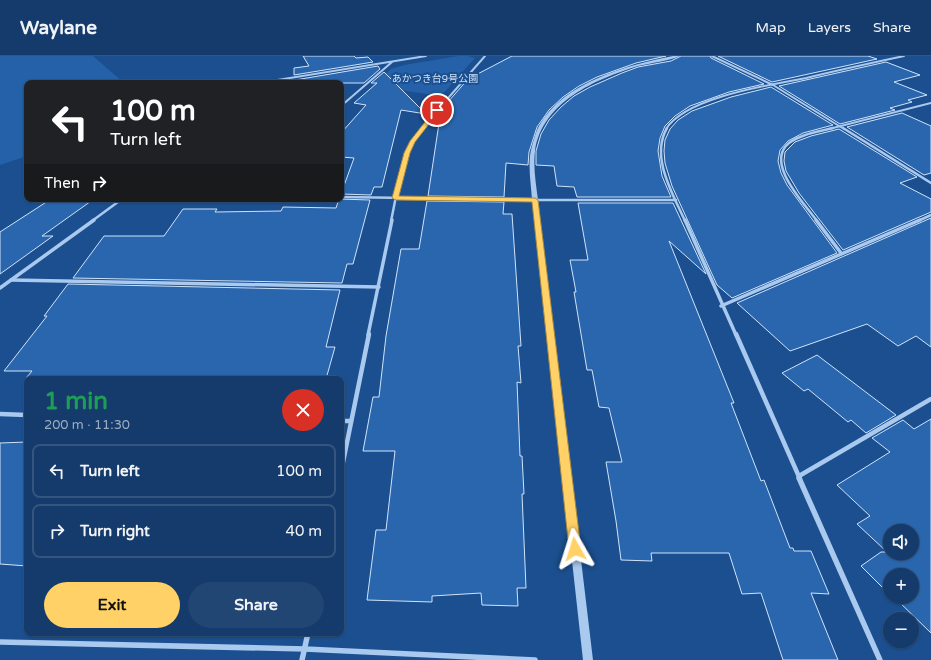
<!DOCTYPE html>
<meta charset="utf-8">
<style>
body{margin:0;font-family:"Varela Round","Noto Sans JP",sans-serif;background:#214673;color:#f1f3f6;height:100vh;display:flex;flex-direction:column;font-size:15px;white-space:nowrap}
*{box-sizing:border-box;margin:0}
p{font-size:13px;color:#9dadc1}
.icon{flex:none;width:22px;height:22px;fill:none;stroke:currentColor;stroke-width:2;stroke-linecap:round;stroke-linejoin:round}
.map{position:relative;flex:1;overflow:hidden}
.panel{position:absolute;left:24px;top:320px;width:320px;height:260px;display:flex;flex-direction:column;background:#143b6b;border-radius:8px;box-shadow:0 1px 3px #0004,0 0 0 1px #33557e}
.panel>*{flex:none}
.banner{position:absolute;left:24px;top:24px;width:320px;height:122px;border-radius:8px;box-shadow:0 1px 3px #0004,0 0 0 1px #33557e;background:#202124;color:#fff;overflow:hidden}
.controls{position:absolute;left:883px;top:468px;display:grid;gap:8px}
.controls a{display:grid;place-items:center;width:36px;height:36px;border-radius:50%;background:#143b6b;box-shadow:0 1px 3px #0004,0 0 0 1px #33557e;font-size:20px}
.pin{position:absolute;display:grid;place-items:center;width:34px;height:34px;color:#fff;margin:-17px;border:2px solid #fff;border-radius:50%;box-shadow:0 1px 4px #0007}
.me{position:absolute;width:44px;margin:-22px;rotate:354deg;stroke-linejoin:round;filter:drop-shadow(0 0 3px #0008)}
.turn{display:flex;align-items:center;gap:14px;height:84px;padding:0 20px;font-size:18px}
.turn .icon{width:52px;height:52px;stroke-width:2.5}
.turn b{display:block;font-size:28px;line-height:34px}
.then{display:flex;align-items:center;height:38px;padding:0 20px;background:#0003;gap:8px;font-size:15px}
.round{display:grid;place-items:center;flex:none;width:42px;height:42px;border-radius:21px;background:#214673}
.summary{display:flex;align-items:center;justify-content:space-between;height:68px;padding:0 20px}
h1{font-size:24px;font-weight:800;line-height:30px;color:#1e9e55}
.primary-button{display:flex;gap:8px;margin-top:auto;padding:8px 20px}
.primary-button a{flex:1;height:46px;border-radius:24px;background:#ffd166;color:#111;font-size:16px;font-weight:800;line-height:46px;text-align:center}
.primary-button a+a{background:#214673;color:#f1f3f6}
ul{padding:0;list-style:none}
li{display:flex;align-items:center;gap:12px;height:54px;margin:0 8px 6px;padding:0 12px;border:2px solid #33557e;border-radius:8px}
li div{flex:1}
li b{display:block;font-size:15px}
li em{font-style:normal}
header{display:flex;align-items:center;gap:24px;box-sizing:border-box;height:56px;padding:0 20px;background:#143b6b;border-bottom:1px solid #33557e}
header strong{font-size:19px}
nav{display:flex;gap:22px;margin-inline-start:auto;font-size:14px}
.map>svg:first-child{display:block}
.green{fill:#2461a8}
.building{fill:#2a66ad;stroke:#cfe3fa;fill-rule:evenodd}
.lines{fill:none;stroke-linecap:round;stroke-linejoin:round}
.minor-far4{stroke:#a9c9ee;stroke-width:2}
.minor-far3{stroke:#a9c9ee;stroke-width:2.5}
.minor-far2{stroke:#a9c9ee;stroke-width:3.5}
.minor-far1{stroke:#a9c9ee;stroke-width:4.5}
.minor{stroke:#a9c9ee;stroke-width:5.5}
.tertiary{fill:#a9c9ee;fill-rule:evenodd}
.route{fill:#ffd166;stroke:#a68842}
.labels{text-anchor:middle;stroke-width:4;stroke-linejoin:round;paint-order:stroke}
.far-park-label{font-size:10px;fill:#cfe3fa;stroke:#1b4f8f}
</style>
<header>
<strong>Waylane</strong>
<nav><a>Map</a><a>Layers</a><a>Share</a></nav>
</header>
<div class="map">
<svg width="931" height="604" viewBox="0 0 931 604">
<rect width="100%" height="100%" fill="#1b4f8f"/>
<g class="green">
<path d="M 0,0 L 93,0 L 124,27 L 27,27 L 27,100 L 0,109 Z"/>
<path d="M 459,0 L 468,0 L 475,2 L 441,40 L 372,30 L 391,13 L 404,9 Z"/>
</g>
<g class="building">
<path d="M 303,0 L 354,0 L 356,2 L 368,1 L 373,6 L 294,19 L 294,12 L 309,10 Z"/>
<path d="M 512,0 L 666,0 L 636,7 L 597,21 L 579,30 L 563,41 L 549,54 L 537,71 L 529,96 L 528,109 L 506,107 L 504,141 L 428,140 L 441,54 L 468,23 Z"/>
<path d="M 681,0 L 710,0 L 711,2 L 764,28 L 729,36 L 690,50 L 675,60 L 665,70 L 660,82 L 658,95 L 662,120 L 671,141 L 577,141 L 574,131 L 557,130 L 554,110 L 536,109 L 536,95 L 541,78 L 549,64 L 561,51 L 574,40 L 590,31 L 622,17 L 638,11 L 671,5 Z"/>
<path d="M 718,0 L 868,0 L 877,3 L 772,26 Z"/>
<path d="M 886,6 L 920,19 L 894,26 L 927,39 L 908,44 L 912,46 L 890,52 L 895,54 L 840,68 L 779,30 Z"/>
<path d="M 378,10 L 380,13 L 364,27 L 295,27 L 295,24 Z"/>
<path d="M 384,16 L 426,58 L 401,54 L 382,131 L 374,131 L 371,139 L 341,138 L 354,102 L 341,101 L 341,77 L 366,49 L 354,47 L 377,27 L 371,27 Z"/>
<path d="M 771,31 L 833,69 L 803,77 L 788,85 L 780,94 L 778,105 L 781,117 L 787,129 L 837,197 L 732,242 L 717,229 L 672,130 L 665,107 L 664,95 L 665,84 L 670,73 L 678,64 L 692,55 L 731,41 Z"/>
<path d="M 902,57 L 931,70 L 931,117 L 924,119 L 847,71 Z"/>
<path d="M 839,73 L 917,121 L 900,127 L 931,143 L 931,156 L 843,194 L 799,137 L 786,115 L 784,105 L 785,96 L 795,86 L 811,80 Z"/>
<path d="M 51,143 L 94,143 L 42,180 L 53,180 L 0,218 L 0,176 Z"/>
<path d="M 339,143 L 370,144 L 353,208 L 347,208 L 342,227 L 73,222 L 104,180 L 164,180 L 183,153 L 217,153 L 215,156 L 281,155 L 283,151 L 336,152 Z"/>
<path d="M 427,145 L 504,146 L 503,158 L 512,158 L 521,290 L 518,290 L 521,327 L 517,326 L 520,400 L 522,400 L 524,438 L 522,438 L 526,532 L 517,532 L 518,550 L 482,549 L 481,537 L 432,540 L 432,546 L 367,544 L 376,474 L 386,474 L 395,395 L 363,395 L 373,341 L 379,341 L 386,280 L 401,193 L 419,193 Z"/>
<path d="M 578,147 L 673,147 L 706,218 L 669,185 L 734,347 L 731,347 L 761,425 L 764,424 L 790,492 L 793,492 L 794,495 L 811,495 L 829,538 L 811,537 L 838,604 L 783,604 L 761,537 L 742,538 L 729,497 L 651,497 L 652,505 L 621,504 L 616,465 L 606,406 L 622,406 L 609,352 L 599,351 L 592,314 L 587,314 L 574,236 L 576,236 L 570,204 L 588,204 Z"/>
<path d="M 931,162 L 931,291 L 916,280 L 898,290 L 867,268 L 790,295 L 737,247 Z"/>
<path d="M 68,228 L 340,234 L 326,291 L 335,291 L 326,323 L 69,323 L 26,322 L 32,315 L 4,315 L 47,260 L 44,260 Z"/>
<path d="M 817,299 L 896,359 L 866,377 L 851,364 L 848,366 L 808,333 L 804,335 L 782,317 Z"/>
<path d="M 931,363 L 931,577 L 894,541 L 912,541 L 912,519 L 890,519 L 890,537 L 883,530 L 882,531 L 861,510 L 881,496 L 887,496 L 857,468 L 870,460 L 837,429 L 890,396 L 872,382 L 903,364 L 914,373 ZM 890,475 L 912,475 L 912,497 L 890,497 Z"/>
<path d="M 27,386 L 27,510 L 0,508 L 0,387 Z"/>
</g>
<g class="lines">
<g class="minor-far4">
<path d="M 712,0 L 773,29 L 844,73"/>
<path d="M 259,27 L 426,0"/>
<path d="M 341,50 L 392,6"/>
<path d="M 421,73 L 485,0"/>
<path d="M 666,73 C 686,41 770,29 806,22 C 839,14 871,7 904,0"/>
<path d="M 829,73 L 931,47"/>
</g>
<g class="minor-far3">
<path d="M 667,72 C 650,101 673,138 685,165"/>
<path d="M 843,72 L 931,127"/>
<path d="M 341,141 L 535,144 L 676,144"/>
<path d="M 92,165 L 122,143"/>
<path d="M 391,165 C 398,134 401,97 422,72"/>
<path d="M 817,165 C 805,148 764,107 789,87 C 801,78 818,76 833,72"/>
<path d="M 918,165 L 931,159"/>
</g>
<g class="minor-far2">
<path d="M 685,164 L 736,279"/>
<path d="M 816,164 L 841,197"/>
<path d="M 11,224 L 379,231"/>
<path d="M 0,232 L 94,164"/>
<path d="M 721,250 L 920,164"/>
<path d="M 368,279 L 392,164"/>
</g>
<g class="minor-far1">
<path d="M 736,278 L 800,423"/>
<path d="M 0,358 L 27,359"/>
<path d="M 341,365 L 351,365"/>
<path d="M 341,416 L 369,278"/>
<path d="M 799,420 L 931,343"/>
</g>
<g class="minor">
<path d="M 799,422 L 880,604"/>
<path d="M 0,586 L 305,593 L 535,604"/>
<path d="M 302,604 L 308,577"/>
</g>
<path class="tertiary" d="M 673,0 L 680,0 C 669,5 651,7 638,10 C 596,23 542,46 535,95 C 533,111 536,128 538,144 L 593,604 L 583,604 L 532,144 C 531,126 527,107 532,90 C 534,83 536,75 539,70 C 563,26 628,9 673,0 Z"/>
</g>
<path class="route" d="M 436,52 L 440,54 L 415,86 L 410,97 L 399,140 L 535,142 L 538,144 L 581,493 L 579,497 L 575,499 L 571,497 L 569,493 L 532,146 L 396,144 L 392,142 L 404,97 L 410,85 Z"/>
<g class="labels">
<g class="far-park-label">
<text x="435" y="26">あかつき台9号公園</text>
</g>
</g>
</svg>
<div class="controls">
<a><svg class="icon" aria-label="sound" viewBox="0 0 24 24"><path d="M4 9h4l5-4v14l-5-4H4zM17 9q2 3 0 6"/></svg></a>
<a>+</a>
<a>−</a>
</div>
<div class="pin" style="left:437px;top:54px;background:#d93025"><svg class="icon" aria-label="arrive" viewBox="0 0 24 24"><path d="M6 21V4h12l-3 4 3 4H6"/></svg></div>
<svg class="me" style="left:575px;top:493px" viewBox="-20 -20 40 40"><path d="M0-17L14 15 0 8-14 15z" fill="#ffd166" stroke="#fff" stroke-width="4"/></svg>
<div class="banner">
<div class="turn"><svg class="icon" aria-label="left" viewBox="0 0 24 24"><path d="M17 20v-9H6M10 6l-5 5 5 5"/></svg><div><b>100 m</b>Turn left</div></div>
<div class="then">Then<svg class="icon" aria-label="right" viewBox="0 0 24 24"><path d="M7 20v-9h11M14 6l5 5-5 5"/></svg></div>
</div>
<section class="panel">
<div class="summary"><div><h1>1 min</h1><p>200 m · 11:30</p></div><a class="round" style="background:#d93025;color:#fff"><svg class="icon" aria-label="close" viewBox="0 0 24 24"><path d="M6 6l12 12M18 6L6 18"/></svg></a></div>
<ul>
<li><svg class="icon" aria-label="left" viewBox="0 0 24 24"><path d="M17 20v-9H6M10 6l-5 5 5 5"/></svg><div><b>Turn left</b></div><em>100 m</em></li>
<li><svg class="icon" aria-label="right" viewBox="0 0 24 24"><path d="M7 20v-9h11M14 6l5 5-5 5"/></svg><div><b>Turn right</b></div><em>40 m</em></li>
</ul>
<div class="primary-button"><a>Exit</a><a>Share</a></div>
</section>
</div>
